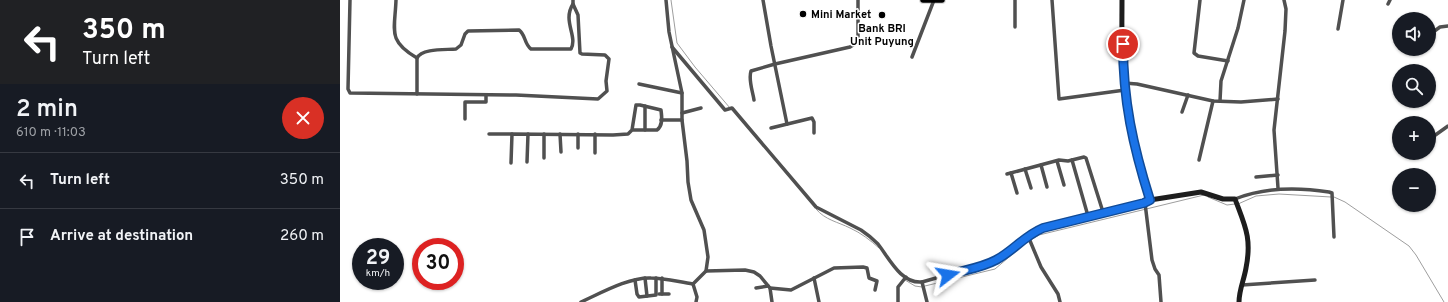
<!DOCTYPE html>
<meta charset="utf-8">
<style>
body{margin:0;font-family:Overpass,sans-serif;background:#20242c;color:#f1f3f6;height:100vh;display:flex;flex-direction:column;font-size:15px;white-space:nowrap}
*{box-sizing:border-box;margin:0}
p{font-size:13px;color:#9ea1a6}
.icon{flex:none;width:22px;height:22px;fill:none;stroke:currentColor;stroke-width:2;stroke-linecap:round;stroke-linejoin:round}
.map{position:relative;flex:1;overflow:hidden}
.side{display:flex;flex-direction:column;background:#171b24;width:340px}
.side>*{flex:none}
.hud{background:#202124;color:#fff;overflow:hidden}
.tools{position:absolute;left:1052px;top:12px;display:grid;gap:8px}
.tools a{display:grid;place-items:center;width:44px;height:44px;border-radius:50%;background:#171b24;box-shadow:0 1px 3px #0004;font-size:20px}
.speed{position:absolute;left:12px;top:238px;display:flex;gap:8px;font-size:20px;font-weight:700;text-align:center}
.speed>*{display:grid;place-content:center;width:52px;height:52px;border-radius:50%;background:#171b24;box-shadow:0 1px 3px #0004;line-height:1}
.speed small{font-size:10px;font-weight:400}
.speed .limit{border:6px solid #d22;background:#fff;color:#111}
.pin{position:absolute;display:grid;place-items:center;width:34px;height:34px;color:#fff;margin:-17px;border:2px solid #fff;border-radius:50%;box-shadow:0 1px 4px #0007}
.me{position:absolute;width:44px;margin:-22px;rotate:76deg;stroke-linejoin:round;filter:drop-shadow(0 0 3px #0008)}
.turn{display:flex;align-items:center;gap:14px;height:84px;padding:0 16px;font-size:18px}
.turn .icon{width:52px;height:52px;stroke-width:2.5}
.turn b{display:block;font-size:28px;line-height:34px}
.round{display:grid;place-items:center;flex:none;width:42px;height:42px;border-radius:21px;background:#20242c}
.head{display:flex;align-items:center;justify-content:space-between;height:68px;padding:0 16px}
h1{font-size:24px;font-weight:600;line-height:30px}
ul{padding:0;list-style:none}
li{display:flex;align-items:center;gap:12px;height:56px;padding:0 16px;border-top:1px solid #363941}
li div{flex:1}
li b{display:block;font-size:15px}
li em{font-style:normal}
main{display:flex;flex:1;min-height:0}
.map>svg:first-child{display:block}
.lines{fill:none;stroke-linecap:round;stroke-linejoin:round}
.stream{stroke:#9e9e9e;stroke-width:1}
.primary-casing{stroke:#dbdbdb;stroke-width:8}
.street{stroke:#505050;stroke-width:3.5}
.secondary{stroke:#1d1d1d;stroke-width:5}
.primary{stroke:#000;stroke-width:5.5}
.route-casing{stroke:#114b97;stroke-width:10}
.route{stroke:#1a73e8;stroke-width:7}
.poi-dot{fill:#000;stroke:#fff;stroke-width:1.5}
.labels{text-anchor:middle;stroke-width:3;stroke-linejoin:round;paint-order:stroke}
.poi-label{font-size:11px;font-weight:bold;fill:#000;stroke:#fff;text-anchor:start}
</style>
<main>
<section class="side">
<div class="hud">
<div class="turn"><svg class="icon" aria-label="left" viewBox="0 0 24 24"><path d="M17 20v-9H6M10 6l-5 5 5 5"/></svg><div><b>350 m</b>Turn left</div></div>
</div>
<div class="head"><div><h1>2 min</h1><p>610 m · 11:03</p></div><a class="round" style="background:#d93025;color:#fff"><svg class="icon" aria-label="close" viewBox="0 0 24 24"><path d="M6 6l12 12M18 6L6 18"/></svg></a></div>
<ul>
<li><svg class="icon" aria-label="left" viewBox="0 0 24 24"><path d="M17 20v-9H6M10 6l-5 5 5 5"/></svg><div><b>Turn left</b></div><em>350 m</em></li>
<li><svg class="icon" aria-label="arrive" viewBox="0 0 24 24"><path d="M6 21V4h12l-3 4 3 4H6"/></svg><div><b>Arrive at destination</b></div><em>260 m</em></li>
</ul>
</section>
<div class="map">
<svg width="1108" height="302" viewBox="0 0 1108 302">
<rect width="100%" height="100%" fill="#fff"/>
<g class="lines">
<g class="stream">
<path d="M 331,0 L 337,43 L 355,67 L 390,108"/>
<path d="M 868,197 L 887,205 L 895,204"/>
<path d="M 994,197 L 1005,202 L 1069,246 L 1076,255 L 1104,302"/>
<path d="M 898,204 L 916,196 L 939,194 L 991,197"/>
<path d="M 476,209 C 485,220 498,222 510,228 C 521,233 530,240 539,248"/>
<path d="M 691,240 L 699,235 L 864,195"/>
<path d="M 565,280 L 575,286 L 582,287"/>
<path d="M 585,286 L 655,269 L 688,241"/>
</g>
<defs>
<path id="primary" d="M 583,0 L 602,0"/>
</defs>
<use href="#primary" class="primary-casing"/>
<g class="street">
<path d="M 10,0 L 8,89 L 10,93 L 176,95 L 258,99 L 267,91 L 266,81 L 269,59 L 265,55 L 242,54 L 240,53 L 238,15 L 233,4 L 233,0"/>
<path d="M 56,0 C 55,30 47,41 77,58"/>
<path d="M 423,0 L 431,46 L 447,124"/>
<path d="M 712,0 L 719,99 L 785,90"/>
<path d="M 860,0 L 854,53 L 858,56 L 888,61"/>
<path d="M 1048,4 L 1050,0"/>
<path d="M 675,27 L 675,0"/>
<path d="M 998,29 L 1003,0"/>
<path d="M 1089,35 L 1100,27 L 1108,26"/>
<path d="M 332,47 L 385,110 L 392,108 L 476,207 L 521,230 C 527,234 533,239 538,244 C 549,258 561,284 582,282 L 649,263 C 669,254 683,236 703,228 L 805,203 L 810,200"/>
<path d="M 1069,50 L 1071,49"/>
<path d="M 572,57 L 594,0"/>
<path d="M 784,83 L 797,84 L 873,101 L 901,102 L 938,99"/>
<path d="M 299,84 L 342,93"/>
<path d="M 77,94 L 77,58 C 82,48 106,50 116,49 L 121,45 L 125,34 L 128,31 L 179,30 C 186,35 184,44 191,49 L 231,49 C 238,36 222,21 233,4"/>
<path d="M 414,100 C 413,92 408,80 411,71 L 435,64 L 510,47 L 516,43 L 518,37 L 518,0"/>
<path d="M 880,101 L 881,81 L 898,28 L 904,0"/>
<path d="M 842,112 L 848,95"/>
<path d="M 342,113 L 361,108"/>
<path d="M 125,119 L 125,102 L 146,102 L 146,96"/>
<path d="M 321,120 L 342,120"/>
<path d="M 431,128 L 472,118 L 474,122 L 474,133"/>
<path d="M 305,130 L 305,106"/>
<path d="M 149,134 L 172,134"/>
<path d="M 204,134 L 204,158"/>
<path d="M 220,134 L 221,152"/>
<path d="M 255,134 L 255,153"/>
<path d="M 1089,143 L 1094,136 L 1108,126"/>
<path d="M 238,148 L 238,134"/>
<path d="M 1076,155 L 1080,153"/>
<path d="M 732,160 L 748,216"/>
<path d="M 859,160 L 873,101"/>
<path d="M 717,161 L 724,185"/>
<path d="M 187,162 L 188,134"/>
<path d="M 171,163 L 172,134 L 273,135 L 288,134 L 292,130 L 317,130 C 323,126 322,117 321,110 L 300,105 L 296,105 L 292,130"/>
<path d="M 701,165 L 707,187"/>
<path d="M 685,169 L 691,188"/>
<path d="M 671,173 L 677,193"/>
<path d="M 667,174 L 719,160 L 728,161 L 744,157 L 746,158 L 763,212"/>
<path d="M 916,177 L 938,175"/>
<path d="M 938,188 L 934,130 L 945,31 L 946,9 L 944,0"/>
<path d="M 895,199 C 925,187 957,187 989,192 L 992,193 L 994,237"/>
<path d="M 805,203 L 812,260 L 815,269 L 819,275 L 821,302"/>
<path d="M 688,236 L 701,267 L 718,294 L 720,302"/>
<path d="M 366,271 L 405,270 L 414,272 L 420,276 L 430,288 L 432,302"/>
<path d="M 305,278 L 307,296"/>
<path d="M 474,278 L 479,302"/>
<path d="M 295,280 L 297,294 L 299,297 L 316,295 L 316,278"/>
<path d="M 582,282 L 587,302"/>
<path d="M 353,284 L 357,297 L 356,302"/>
<path d="M 902,285 L 975,280"/>
<path d="M 416,288 L 428,286"/>
<path d="M 430,288 L 451,290 L 494,268 L 523,267 L 527,268 L 529,278 L 537,281 L 535,290"/>
<path d="M 319,294 L 329,294"/>
<path d="M 322,294 L 322,278"/>
<path d="M 241,302 C 261,293 289,277 311,278 C 325,278 339,282 353,284 L 366,271 L 368,257 L 364,230 L 351,200 L 348,182 L 347,161 L 342,120 L 342,93 L 329,32 L 326,0"/>
<path d="M 558,302 L 558,287 L 566,277"/>
</g>
<path class="secondary" d="M 782,0 C 782,27 781,56 784,83 C 788,123 798,162 810,200 L 861,192 L 883,199 L 895,199 C 905,226 912,238 906,268 C 904,280 899,290 899,302"/>
<use href="#primary" class="primary"/>
</g>
<g class="lines">
<defs>
<path id="route" d="M 608,275 C 624,270 641,268 656,260 C 673,251 684,236 703,228 L 804,203 L 810,200 C 793,146 783,101 783,44"/>
</defs>
<use href="#route" class="route-casing"/>
<use href="#route" class="route"/>
</g>
<g class="poi-dot">
<circle cx="463" cy="14" r="4"/>
<circle cx="542" cy="15" r="4"/>
</g>
<g class="labels">
<g class="poi-label">
<text x="471" y="18">Mini Market</text>
<text x="542" y="32" text-anchor="middle">Bank BRI<tspan x="542" dy="13">Unit Puyung</tspan></text>
</g>
</g>
</svg>
<div class="tools">
<a><svg class="icon" aria-label="sound" viewBox="0 0 24 24"><path d="M4 9h4l5-4v14l-5-4H4zM17 9q2 3 0 6"/></svg></a>
<a><svg class="icon" aria-label="search" viewBox="0 0 24 24"><circle cx="10" cy="10" r="6"/><path d="M15 15l6 6"/></svg></a>
<a>+</a>
<a>−</a>
</div>
<div class="speed"><div>29<small>km/h</small></div><div class="limit">30</div></div>
<div class="pin" style="left:783px;top:44px;background:#d93025"><svg class="icon" aria-label="arrive" viewBox="0 0 24 24"><path d="M6 21V4h12l-3 4 3 4H6"/></svg></div>
<svg class="me" style="left:608px;top:275px" viewBox="-20 -20 40 40"><path d="M0-17L14 15 0 8-14 15z" fill="#1a73e8" stroke="#fff" stroke-width="4"/></svg>
</div>
</main>
